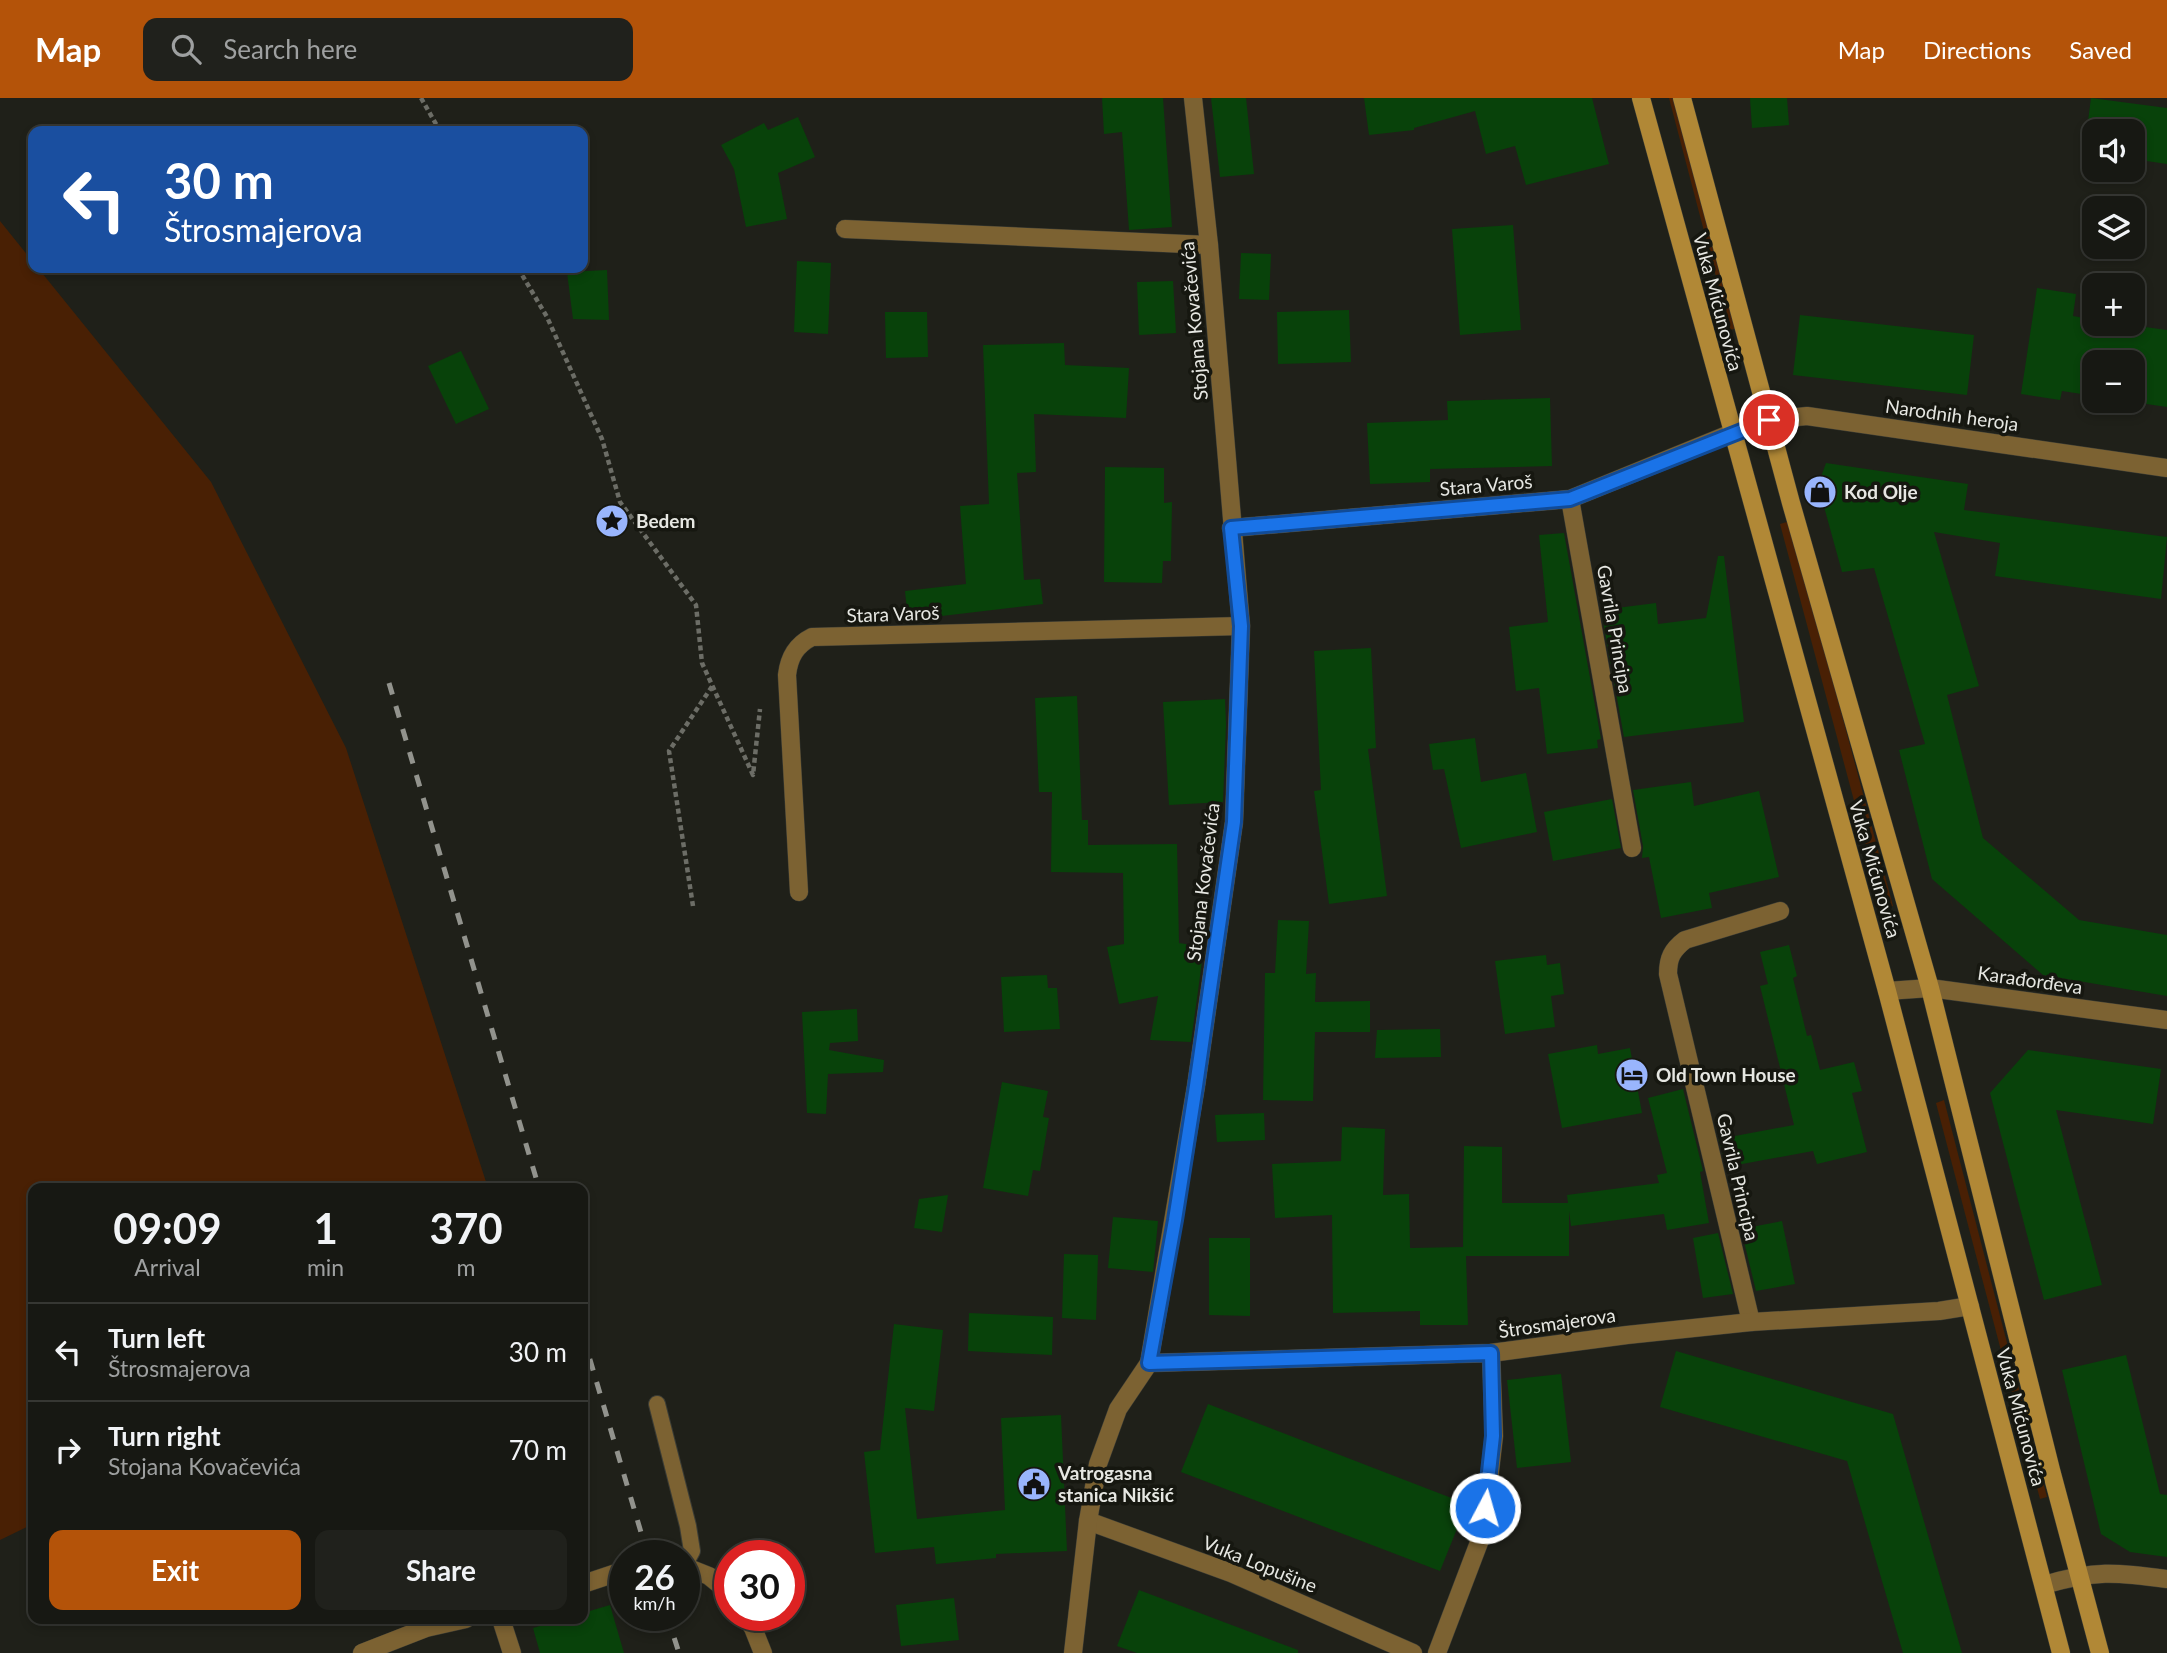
<!DOCTYPE html>
<meta charset="utf-8">
<style>
body{margin:0;font-family:Lato,sans-serif;background:#20211c;color:#f1f3f6;height:100vh;display:flex;flex-direction:column;font-size:26px;white-space:nowrap}
*{box-sizing:border-box;margin:0}
p{font-size:23px;color:#9ea0a0}
.icon{flex:none;width:38px;height:38px;fill:none;stroke:currentColor;stroke-width:2;stroke-linecap:round;stroke-linejoin:round}
.map{position:relative;flex:1;overflow:hidden}
.details{position:absolute;left:28px;top:1085px;width:560px;height:441px;display:flex;flex-direction:column;background:#171813;border-radius:14px;box-shadow:0 4px 10px #0003,0 0 0 2px #363733}
.details>*{flex:none}
.hud{position:absolute;left:28px;top:28px;width:560px;height:147px;border-radius:14px;box-shadow:0 4px 10px #0003,0 0 0 2px #363733;background:#1a4fa0;color:#fff;overflow:hidden}
.fabs{position:absolute;left:2082px;top:21px;display:grid;gap:14px}
.fabs a{display:grid;place-items:center;width:63px;height:63px;border-radius:14px;background:#171813;box-shadow:0 4px 10px #0003,0 0 0 2px #363733;font-size:35px}
.speed{position:absolute;left:609px;top:1442px;display:flex;gap:14px;font-size:35px;font-weight:700;text-align:center}
.speed>*{display:grid;place-content:center;width:91px;height:91px;border-radius:50%;background:#171813;box-shadow:0 4px 10px #0003,0 0 0 2px #363733;line-height:1}
.speed small{font-size:18px;font-weight:400}
.speed .limit{border:10px solid #d22;background:#fff;color:#111}
.pin{position:absolute;display:grid;place-items:center;width:60px;height:60px;color:#fff;margin:-30px;border:4px solid #fff;border-radius:50%;box-shadow:0 2px 7px #0007}
.me{position:absolute;width:77px;margin:-38px;rotate:6deg;stroke-linejoin:round;filter:drop-shadow(0 0 5px #0008)}
.turn{display:flex;align-items:center;gap:24px;height:147px;padding:0 21px;font-size:32px}
.turn .icon{width:91px;height:91px;stroke-width:2.5}
.turn b{display:block;font-size:49px;line-height:60px}
.eta{display:flex;justify-content:space-evenly;align-items:center;height:119px;text-align:center}
.eta b{font-size:42px;font-weight:700;line-height:49px}
.action{display:flex;gap:14px;margin-top:auto;padding:14px 21px}
.action a{flex:1;height:80px;border-radius:14px;background:#b45309;color:#fff;font-size:28px;font-weight:700;line-height:80px;text-align:center}
.action a+a{background:#20211c;color:#f1f3f6}
ul{padding:0;list-style:none}
li{display:flex;align-items:center;gap:21px;height:98px;padding:0 21px;border-top:2px solid #363733}
li div{flex:1}
li b{display:block;font-size:26px}
li em{font-style:normal}
header{display:flex;align-items:center;gap:42px;box-sizing:border-box;height:98px;padding:0 35px;background:#b45309;color:#fff}
header strong{font-size:33px}
nav{display:flex;gap:38px;margin-inline-start:auto;font-size:24px}
.search{width:490px;height:63px;background:#20211c;display:flex;align-items:center;gap:18px;box-sizing:border-box;padding:0 24px;border-radius:14px;color:#9ea0a0;font-size:26px}
.map>svg:first-child{display:block}
.green{fill:#492004}
.building{fill:#08420a}
.lines{fill:none;stroke-linecap:round;stroke-linejoin:round}
.service-casing{stroke:#3b3c35;stroke-width:18}
.minor-casing{stroke:#3b3c35;stroke-width:19}
.tertiary-casing{stroke:#3b3c35;stroke-width:19}
.secondary-casing{stroke:#3b3c35;stroke-width:19}
.path{stroke:#6c6d66;stroke-width:4.5;stroke-dasharray:5 3.5;stroke-linecap:butt}
.service{stroke:#7c6232;stroke-width:16}
.minor{stroke:#7c6232;stroke-width:18}
.tertiary{stroke:#7c6232;stroke-width:18}
.secondary{stroke:#b18836;stroke-width:18}
.rail{stroke:#92938d;stroke-width:5;stroke-dasharray:12 12;stroke-linecap:butt}
.route-casing{stroke:#114b97;stroke-width:18}
.route{stroke:#1a73e8;stroke-width:12}
.labels{text-anchor:middle;stroke-width:7;stroke-linejoin:round;paint-order:stroke}
.street-label{font-size:19px;fill:#e6e7e2;stroke:#161710}
.poi-label{font-size:19px;font-weight:bold;fill:#e6e7e2;stroke:#161710;text-anchor:start}
</style>
<header>
<strong>Map</strong>
<div class="search"><svg class="icon" aria-label="search" viewBox="0 0 24 24"><circle cx="10" cy="10" r="6"/><path d="M15 15l6 6"/></svg>Search here</div>
<nav><a>Map</a><a>Directions</a><a>Saved</a></nav>
</header>
<div class="map">
<svg width="2167" height="1555" viewBox="0 0 2167 1555">
<rect width="100%" height="100%" fill="#1f2019"/>
<g class="green">
<path d="M 1669,0 L 1678,0 L 1738,230 L 1730,232 Z"/>
<path d="M 0,123 L 33,164 L 33,170 L 38,170 L 211,384 L 346,650 L 488,1090 L 33,1090 L 33,1426 L 0,1442 Z"/>
<path d="M 1790,423 L 1893,808 L 1883,811 L 1780,426 Z"/>
<path d="M 1944,1002 L 2047,1399 L 2040,1401 L 1936,1005 Z"/>
</g>
<g class="building">
<path d="M 1102,0 L 1163,0 L 1172,129 L 1129,132 L 1122,34 L 1104,36 Z"/>
<path d="M 1211,0 L 1246,0 L 1254,76 L 1220,79 Z"/>
<path d="M 1364,0 L 1592,0 L 1609,66 L 1526,87 L 1515,48 L 1486,56 L 1475,13 L 1414,30 L 1414,32 L 1369,37 Z"/>
<path d="M 1750,0 L 1787,0 L 1789,27 L 1752,30 Z"/>
<path d="M 2091,0 L 2167,10 L 2167,66 L 2133,61 L 2133,33 L 2095,33 L 2095,56 L 2084,54 Z"/>
<path d="M 798,19 L 815,59 L 778,75 L 787,121 L 746,129 L 734,71 L 721,47 L 764,25 L 768,32 Z"/>
<path d="M 1513,127 L 1521,232 L 1460,237 L 1452,131 Z"/>
<path d="M 1241,155 L 1271,156 L 1269,202 L 1239,201 Z"/>
<path d="M 797,163 L 831,165 L 828,236 L 794,234 Z"/>
<path d="M 607,172 L 609,222 L 573,221 L 567,174 Z"/>
<path d="M 1173,183 L 1176,235 L 1139,237 L 1137,184 Z"/>
<path d="M 2037,190 L 2076,196 L 2073,218 L 2095,222 L 2095,226 L 2123,226 L 2167,232 L 2167,309 L 2126,303 L 2133,303 L 2133,264 L 2095,264 L 2095,298 L 2062,293 L 2060,302 L 2021,296 Z"/>
<path d="M 1349,212 L 1351,264 L 1278,266 L 1277,214 Z"/>
<path d="M 885,214 L 927,214 L 928,259 L 886,260 Z"/>
<path d="M 1800,217 L 1974,237 L 1967,297 L 1793,277 Z"/>
<path d="M 1064,245 L 1065,267 L 1129,270 L 1126,320 L 1034,316 L 1036,374 L 1017,375 L 1024,482 L 1040,481 L 1043,506 L 908,522 L 905,493 L 966,486 L 960,408 L 989,406 L 983,247 Z"/>
<path d="M 461,253 L 489,311 L 456,326 L 428,268 Z"/>
<path d="M 1550,300 L 1552,368 L 1430,371 L 1430,384 L 1370,386 L 1367,325 L 1448,322 L 1447,303 Z"/>
<path d="M 1826,365 L 1968,386 L 1964,412 L 2167,439 L 2161,501 L 1995,478 L 2000,445 L 1934,434 L 1979,588 L 1947,597 L 1983,740 L 2079,822 L 2167,837 L 2167,898 L 2043,877 L 1932,781 L 1899,652 L 1925,646 L 1874,470 L 1842,474 L 1818,387 Z"/>
<path d="M 1105,369 L 1164,370 L 1164,405 L 1172,404 L 1171,463 L 1163,463 L 1162,485 L 1104,484 Z"/>
<path d="M 1564,435 L 1601,641 L 1597,642 L 1598,650 L 1547,656 L 1539,590 L 1516,593 L 1509,529 L 1548,524 L 1539,437 Z"/>
<path d="M 1718,458 L 1724,458 L 1744,624 L 1624,639 L 1601,512 L 1656,505 L 1658,526 L 1706,520 Z"/>
<path d="M 1371,550 L 1376,650 L 1368,651 L 1387,798 L 1329,806 L 1314,693 L 1321,692 L 1314,553 Z"/>
<path d="M 1077,598 L 1082,722 L 1088,722 L 1088,747 L 1177,746 L 1179,845 L 1204,849 L 1191,944 L 1150,942 L 1158,898 L 1119,906 L 1107,849 L 1124,846 L 1123,775 L 1051,774 L 1052,694 L 1039,694 L 1035,600 Z"/>
<path d="M 1225,601 L 1226,626 L 1223,704 L 1169,707 L 1163,604 Z"/>
<path d="M 1475,640 L 1481,684 L 1526,675 L 1537,734 L 1461,750 L 1444,671 L 1433,672 L 1429,646 Z"/>
<path d="M 1691,684 L 1694,708 L 1759,693 L 1779,779 L 1709,795 L 1712,810 L 1661,820 L 1649,759 L 1642,760 L 1643,748 L 1633,692 Z"/>
<path d="M 1612,701 L 1621,750 L 1553,763 L 1544,714 Z"/>
<path d="M 1278,822 L 1309,823 L 1306,876 L 1316,875 L 1315,904 L 1370,903 L 1370,934 L 1315,934 L 1313,1003 L 1263,1002 L 1265,875 L 1275,875 Z"/>
<path d="M 1789,847 L 1797,878 L 1793,880 L 1807,938 L 1811,937 L 1820,972 L 1854,964 L 1862,993 L 1852,995 L 1867,1054 L 1817,1066 L 1813,1053 L 1726,1069 L 1719,1041 L 1794,1027 L 1760,888 L 1768,886 L 1760,854 Z"/>
<path d="M 1546,857 L 1547,867 L 1560,865 L 1564,896 L 1551,898 L 1555,929 L 1505,936 L 1495,863 Z"/>
<path d="M 1047,877 L 1048,890 L 1057,890 L 1060,931 L 1004,934 L 1001,879 Z"/>
<path d="M 857,911 L 858,943 L 830,945 L 829,952 L 884,962 L 883,974 L 828,976 L 826,1016 L 807,1015 L 802,914 Z"/>
<path d="M 1440,931 L 1441,959 L 1375,960 L 1377,932 Z"/>
<path d="M 1597,947 L 1598,956 L 1630,950 L 1642,1015 L 1562,1030 L 1548,956 Z"/>
<path d="M 2028,952 L 2161,971 L 2153,1026 L 2056,1012 L 2102,1187 L 2044,1202 L 1990,995 Z"/>
<path d="M 1002,984 L 1048,993 L 1043,1019 L 1049,1020 L 1040,1073 L 1033,1072 L 1028,1098 L 983,1090 Z"/>
<path d="M 1683,991 L 1703,1073 L 1700,1074 L 1709,1125 L 1667,1132 L 1664,1116 L 1571,1128 L 1569,1113 L 1569,1158 L 1466,1158 L 1468,1227 L 1420,1227 L 1420,1213 L 1333,1215 L 1332,1117 L 1275,1120 L 1272,1066 L 1341,1063 L 1342,1029 L 1385,1031 L 1383,1097 L 1409,1096 L 1410,1150 L 1463,1149 L 1464,1048 L 1502,1049 L 1502,1105 L 1568,1105 L 1567,1097 L 1659,1085 L 1657,1077 L 1667,1075 L 1648,1000 Z"/>
<path d="M 1264,1015 L 1265,1042 L 1217,1044 L 1215,1017 Z"/>
<path d="M 948,1097 L 942,1134 L 914,1130 L 919,1101 Z"/>
<path d="M 1113,1119 L 1158,1123 L 1153,1174 L 1108,1170 Z"/>
<path d="M 1782,1123 L 1795,1186 L 1756,1193 L 1741,1131 Z"/>
<path d="M 1718,1135 L 1733,1196 L 1703,1200 L 1693,1140 Z"/>
<path d="M 1209,1140 L 1250,1140 L 1250,1218 L 1209,1217 Z"/>
<path d="M 1064,1156 L 1098,1157 L 1096,1222 L 1062,1220 Z"/>
<path d="M 969,1215 L 1053,1219 L 1052,1257 L 968,1253 Z"/>
<path d="M 894,1226 L 943,1232 L 934,1313 L 905,1310 L 917,1421 L 1005,1412 L 1001,1320 L 1061,1317 L 1067,1453 L 996,1456 L 996,1460 L 936,1466 L 934,1449 L 875,1455 L 864,1354 L 880,1352 Z"/>
<path d="M 1676,1253 L 1893,1316 L 1962,1555 L 1903,1555 L 1847,1363 L 1660,1309 Z"/>
<path d="M 2126,1257 L 2160,1396 L 2167,1397 L 2167,1459 L 2130,1454 L 2101,1436 L 2062,1272 Z"/>
<path d="M 1561,1276 L 1571,1364 L 1517,1370 L 1507,1282 Z"/>
<path d="M 1208,1306 L 1467,1406 L 1440,1473 L 1181,1374 Z"/>
<path d="M 1139,1492 L 1298,1552 L 1298,1555 L 1137,1555 L 1117,1548 Z"/>
<path d="M 954,1500 L 959,1542 L 901,1548 L 896,1507 Z"/>
<path d="M 610,1507 L 624,1555 L 540,1555 L 533,1530 L 563,1521 L 583,1521 L 583,1515 Z"/>
</g>
<g class="lines">
<defs>
<path id="service" d="M 657,1306 L 688,1428 L 692,1453 L 684,1468"/>
<g id="minor">
<path d="M 845,131 L 1209,147"/>
<path d="M 1570,401 L 1632,750"/>
<path d="M 1231,430 L 1570,401 L 1732,335"/>
<path d="M 799,794 L 787,577 C 789,559 796,547 812,539 L 1241,528"/>
<path d="M 1887,893 L 1930,890 L 2167,922"/>
<path d="M 1751,1224 L 1668,876 C 1668,860 1672,852 1685,842 L 1780,813"/>
<path d="M 1149,1265 L 1491,1255 L 1627,1237 L 1751,1224 L 1939,1213 L 1970,1208"/>
<path d="M 1088,1423 L 1231,1475 L 1413,1555"/>
<path d="M 684,1468 L 709,1478 L 730,1495"/>
<path d="M 583,1486 L 625,1472"/>
<path d="M 2044,1487 C 2094,1472 2116,1474 2167,1481"/>
<path d="M 745,1517 L 753,1530 L 763,1555"/>
<path d="M 501,1521 L 512,1555"/>
<path d="M 362,1555 L 426,1530 L 466,1521"/>
<path d="M 1073,1555 L 1088,1423 L 1098,1366 L 1118,1311 L 1149,1265 L 1196,988 L 1234,724 L 1241,528 L 1209,147 L 1193,0"/>
<path d="M 1437,1555 L 1483,1434 L 1494,1338 L 1491,1255"/>
</g>
<path id="tertiary" d="M 1732,335 L 1769,322 L 1807,318 L 2167,370"/>
<g id="secondary">
<path d="M 1641,0 L 1887,893 L 2061,1555"/>
<path d="M 1682,0 L 1791,405 L 1930,890 L 2051,1372 L 2100,1555"/>
</g>
</defs>
<use href="#service" class="service-casing"/>
<use href="#minor" class="minor-casing"/>
<use href="#tertiary" class="tertiary-casing"/>
<use href="#secondary" class="secondary-casing"/>
<g class="path">
<path d="M 421,0 L 440,33"/>
<path d="M 518,170 L 547,219 L 602,341 L 620,404 L 696,507 L 702,565 L 753,677 L 760,611"/>
<path d="M 693,808 L 669,653 L 713,587"/>
</g>
<use href="#service" class="service"/>
<use href="#minor" class="minor"/>
<use href="#tertiary" class="tertiary"/>
<use href="#secondary" class="secondary"/>
<g class="rail">
<path d="M 389,585 L 539,1090"/>
<path d="M 583,1238 L 648,1458"/>
<path d="M 667,1517 L 679,1555"/>
</g>
</g>
<g class="lines">
<defs>
<path id="route" d="M 1485,1410 L 1493,1338 L 1491,1255 L 1149,1265 L 1175,1122 L 1196,988 L 1234,724 L 1241,528 L 1231,430 L 1570,401 L 1769,322"/>
</defs>
<use href="#route" class="route-casing"/>
<use href="#route" class="route"/>
</g>
<defs>
<symbol id="shop-disc" viewBox="-11 -11 22 22"><circle r="9.5" fill="#99b5fd" stroke="#161710"/><path d="M-5-2.5h2.3a2.7 3.5 0 0 1 5.4 0H5L5.5 6h-11ZM-1.5-2.5h3a1.5 2.3 0 0 0-3 0Z" fill="#111"/></symbol>
<symbol id="sight-disc" viewBox="-11 -11 22 22"><circle r="9.5" fill="#99b5fd" stroke="#161710"/><path d="M0-6L1.8-2.2L6-1.7L2.9 1.2L3.7 5.4L0 3.3L-3.7 5.4L-2.9 1.2L-6-1.7L-1.8-2.2Z" fill="#111"/></symbol>
<symbol id="hotel-disc" viewBox="-11 -11 22 22"><circle r="9.5" fill="#99b5fd" stroke="#161710"/><path d="M-6-4.5h1.5V1H6V5H4.5V3h-9V5H-6ZM-4 0a1.8 1.8 0 1 1 3.6 0ZM.5 0V-2.5h3Q6-2.5 6 0Z" fill="#111"/></symbol>
<symbol id="civic-disc" viewBox="-11 -11 22 22"><circle r="9.5" fill="#99b5fd" stroke="#161710"/><path d="M-.6-6.5H3V-4.5H.6V-3L4-1V1h2V6H-6V1h2V-1L-.6-3ZM-1.2 2.5V6h2.4V2.5Z" fill="#111"/></symbol>
</defs>
<g fill-rule="evenodd">
<use href="#shop-disc" x="1801" y="375" width="38" height="38"/>
<use href="#sight-disc" x="593" y="404" width="38" height="38"/>
<use href="#hotel-disc" x="1613" y="958" width="38" height="38"/>
<use href="#civic-disc" x="1015" y="1367" width="38" height="38"/>
</g>
<g class="labels">
<g class="street-label">
<text transform="translate(1718 204) rotate(75)" y="7">Vuka Mićunovića</text>
<text transform="translate(1194 223) rotate(-95)" y="7">Stojana Kovačevića</text>
<text transform="translate(1952 317) rotate(8)" y="7">Narodnih heroja</text>
<text transform="translate(1486 387) rotate(-5)" y="7">Stara Varoš</text>
<text transform="translate(893 516) rotate(-2)" y="7">Stara Varoš</text>
<text transform="translate(1615 531) rotate(80)" y="7">Gavrila Principa</text>
<text transform="translate(1875 771) rotate(74)" y="7">Vuka Mićunovića</text>
<text transform="translate(1203 784) rotate(-83)" y="7">Stojana Kovačevića</text>
<text transform="translate(2030 882) rotate(8)" y="7">Karađorđeva</text>
<text transform="translate(1738 1079) rotate(77)" y="7">Gavrila Principa</text>
<text transform="translate(1557 1225) rotate(-8)" y="7">Štrosmajerova</text>
<text transform="translate(2021 1319) rotate(75)" y="7">Vuka Mićunovića</text>
<text transform="translate(1260 1466) rotate(22)" y="7">Vuka Lopušine</text>
</g>
<g class="poi-label">
<text x="1844" y="401">Kod Olje</text>
<text x="636" y="430">Bedem</text>
<text x="1656" y="984">Old Town House</text>
<text x="1058" y="1382">Vatrogasna<tspan x="1058" dy="22">stanica Nikšić</tspan></text>
</g>
</g>
</svg>
<div class="fabs">
<a><svg class="icon" aria-label="sound" viewBox="0 0 24 24"><path d="M4 9h4l5-4v14l-5-4H4zM17 9q2 3 0 6"/></svg></a>
<a><svg class="icon" aria-label="layers" viewBox="0 0 24 24"><path d="M12 4l9 5-9 5-9-5zM3 14l9 5 9-5"/></svg></a>
<a>+</a>
<a>−</a>
</div>
<div class="speed"><div>26<small>km/h</small></div><div class="limit">30</div></div>
<div class="pin" style="left:1769px;top:322px;background:#d93025"><svg class="icon" aria-label="arrive" viewBox="0 0 24 24"><path d="M6 21V4h12l-3 4 3 4H6"/></svg></div>
<svg class="me" style="left:1485px;top:1410px" viewBox="-20 -20 40 40"><circle r="17" fill="#1a73e8" stroke="#fff" stroke-width="3"/><path d="M0-11L8 9 0 5-8 9z" fill="#fff"/></svg>
<div class="hud">
<div class="turn"><svg class="icon" aria-label="left" viewBox="0 0 24 24"><path d="M17 20v-9H6M10 6l-5 5 5 5"/></svg><div><b>30 m</b>Štrosmajerova</div></div>
</div>
<section class="details">
<div class="eta">
<div><b>09:09</b><p>Arrival</p></div>
<div><b>1</b><p>min</p></div>
<div><b>370</b><p>m</p></div>
</div>
<ul>
<li><svg class="icon" aria-label="left" viewBox="0 0 24 24"><path d="M17 20v-9H6M10 6l-5 5 5 5"/></svg><div><b>Turn left</b><p>Štrosmajerova</p></div><em>30 m</em></li>
<li><svg class="icon" aria-label="right" viewBox="0 0 24 24"><path d="M7 20v-9h11M14 6l5 5-5 5"/></svg><div><b>Turn right</b><p>Stojana Kovačevića</p></div><em>70 m</em></li>
</ul>
<div class="action"><a>Exit</a><a>Share</a></div>
</section>
</div>
